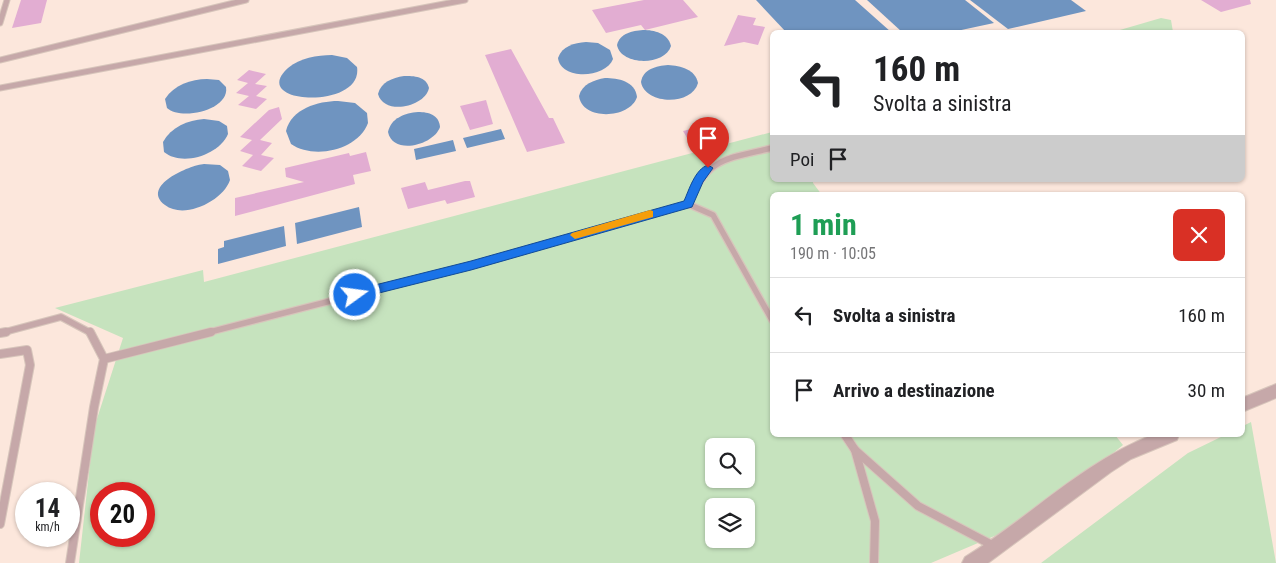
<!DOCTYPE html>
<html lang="it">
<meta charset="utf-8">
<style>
body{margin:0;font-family:"Roboto Condensed",sans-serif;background:#f2f2f2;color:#202124;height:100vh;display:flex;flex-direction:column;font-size:19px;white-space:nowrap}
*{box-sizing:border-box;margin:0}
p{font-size:16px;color:#757577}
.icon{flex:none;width:28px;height:28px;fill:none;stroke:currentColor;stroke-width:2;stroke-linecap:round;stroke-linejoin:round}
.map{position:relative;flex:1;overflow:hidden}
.panel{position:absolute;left:770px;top:192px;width:475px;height:245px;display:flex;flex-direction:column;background:#fff;border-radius:8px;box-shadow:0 1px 4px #0004}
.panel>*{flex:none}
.top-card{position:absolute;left:770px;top:30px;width:475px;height:152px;border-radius:8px;box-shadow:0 1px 4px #0004;background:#fff;color:#202124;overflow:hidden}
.controls{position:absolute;left:705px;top:438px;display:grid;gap:10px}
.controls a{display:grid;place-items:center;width:50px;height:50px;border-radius:8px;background:#fff;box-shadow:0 1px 4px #0004;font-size:25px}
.speed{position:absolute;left:15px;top:482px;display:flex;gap:10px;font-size:25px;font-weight:700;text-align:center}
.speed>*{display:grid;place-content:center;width:65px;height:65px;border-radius:50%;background:#fff;box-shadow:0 1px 4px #0004;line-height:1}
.speed small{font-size:12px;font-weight:400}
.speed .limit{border:8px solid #d22;background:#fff;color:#111}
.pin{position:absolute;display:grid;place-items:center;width:42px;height:42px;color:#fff;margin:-51px -21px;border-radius:50% 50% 50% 0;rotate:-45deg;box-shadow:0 0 5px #0007}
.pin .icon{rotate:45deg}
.me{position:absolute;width:55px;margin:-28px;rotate:76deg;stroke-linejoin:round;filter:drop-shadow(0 0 4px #0008)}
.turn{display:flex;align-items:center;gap:18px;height:105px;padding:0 20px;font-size:22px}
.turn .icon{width:65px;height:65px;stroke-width:2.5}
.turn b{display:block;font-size:35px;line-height:42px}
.then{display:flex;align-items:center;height:48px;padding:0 20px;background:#0003;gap:10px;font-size:19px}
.round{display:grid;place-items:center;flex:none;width:52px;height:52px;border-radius:8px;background:#f2f2f2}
.overview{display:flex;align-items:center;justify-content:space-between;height:85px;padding:0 20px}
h1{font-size:30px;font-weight:700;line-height:38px;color:#1e9e55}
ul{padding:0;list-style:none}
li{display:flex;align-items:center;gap:15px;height:75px;padding:0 20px;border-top:1px solid #e0e0e0}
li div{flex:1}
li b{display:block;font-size:19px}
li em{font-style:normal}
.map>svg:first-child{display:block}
.green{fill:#c6e3be;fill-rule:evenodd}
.water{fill:#6f94c0}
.building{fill:#e2add2}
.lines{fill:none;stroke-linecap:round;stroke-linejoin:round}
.service-far2-casing{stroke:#d7c5bb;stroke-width:7}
.service-far1-casing{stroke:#d7c5bb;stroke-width:8}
.service-casing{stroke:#d7c5bb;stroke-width:10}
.tertiary-casing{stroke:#d7c5bb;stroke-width:2}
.service-far2{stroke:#c6a8a9;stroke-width:5}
.service-far1{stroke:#c6a8a9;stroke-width:5.5}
.service{stroke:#c6a8a9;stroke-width:8}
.tertiary{fill:#c6a8a9;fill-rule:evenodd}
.route{fill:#1a73e8;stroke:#114b97}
.slow{fill:#f59e0b}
</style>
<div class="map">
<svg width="1276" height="563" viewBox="0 0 1276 563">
<rect width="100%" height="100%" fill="#fce7dc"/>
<g class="green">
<path d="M 1161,18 L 1171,20 L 1173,32 L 1113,32 Z"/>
<path d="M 772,132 L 772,180 L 813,180 L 813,183 L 822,195 L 772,195 L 772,435 L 1115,435 L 1123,445 L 1032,520 L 931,563 L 79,563 L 94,428 L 123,338 L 55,308 L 203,270 L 204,282 ZM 714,446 L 746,446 L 746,479 L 714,479 ZM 101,494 L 144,494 L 144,536 L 101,536 ZM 714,506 L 746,506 L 746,539 L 714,539 Z"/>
<path d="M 1251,422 L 1276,563 L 1041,563 L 1188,453 L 1225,435 L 1242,435 L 1243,426 Z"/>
</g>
<g class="water">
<path d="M 756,0 L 855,0 L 891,32 L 786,32 Z"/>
<path d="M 867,0 L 965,0 L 994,23 L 952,32 L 902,32 Z"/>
<path d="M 970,0 L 1071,0 L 1086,11 L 1008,29 Z"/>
<path d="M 643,30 C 654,30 668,33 671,46 C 665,66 621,66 617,45 C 620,33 632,31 643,30 Z"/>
<path d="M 586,42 L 598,43 L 610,50 L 613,59 C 606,78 561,81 558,58 C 562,46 574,43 586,42 Z"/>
<path d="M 332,55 L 347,58 L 357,67 C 364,110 247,105 288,68 C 300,58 317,55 332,55 Z"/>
<path d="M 668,65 C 681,66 695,69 698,83 C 692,106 645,105 641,82 C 643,69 656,66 668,65 Z"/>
<path d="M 404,76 C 414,76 426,76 429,88 C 425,107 384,116 378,94 C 381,82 392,78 404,76 Z"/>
<path d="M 605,78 C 618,78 635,81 637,97 C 630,119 582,121 579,96 C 582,84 594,80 605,78 Z"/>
<path d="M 207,79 L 219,80 L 226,87 C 230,110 181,121 167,108 L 165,99 C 174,85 191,79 207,79 Z"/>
<path d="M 338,101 L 355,103 L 367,113 L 368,123 C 358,150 314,160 291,144 L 286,131 C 291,109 318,101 338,101 Z"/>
<path d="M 418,112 C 429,112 439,115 440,127 C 434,145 393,156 388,132 C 391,118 405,113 418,112 Z"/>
<path d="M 204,119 L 219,121 L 227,126 L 228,134 C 219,155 182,167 164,152 L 163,142 C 171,127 188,120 204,119 Z"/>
<path d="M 501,129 L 505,139 L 467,148 L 463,138 Z"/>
<path d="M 453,140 L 456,151 L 416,160 L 414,149 Z"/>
<path d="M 204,164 L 220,165 L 228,171 L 230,180 C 223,201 184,220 165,205 C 140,186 190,165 204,164 Z"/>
<path d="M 359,207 L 362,227 L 297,244 L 295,223 Z"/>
<path d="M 284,226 L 286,246 L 218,264 L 218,249 L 224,247 L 224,241 Z"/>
</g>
<g class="building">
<path d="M 21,0 L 47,0 L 41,23 L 12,28 Z"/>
<path d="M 644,0 L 683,0 L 698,17 L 645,30 L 641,25 L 606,33 L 592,10 Z"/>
<path d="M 1201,0 L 1250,0 L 1251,4 L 1221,12 Z"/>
<path d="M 738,15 L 756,18 L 753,25 L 765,27 L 758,45 L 744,42 L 724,46 Z"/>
<path d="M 511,49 L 549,118 L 553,118 L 565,143 L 527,152 L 485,55 Z"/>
<path d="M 249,70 L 266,74 L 255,84 L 267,86 L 256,96 L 267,99 L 256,109 L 238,105 L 249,96 L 236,93 L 248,83 L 237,80 Z"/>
<path d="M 486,100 L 493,124 L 470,130 L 460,106 Z"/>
<path d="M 279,107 L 282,119 L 260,140 L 272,143 L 261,155 L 274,158 L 261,171 L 242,166 L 253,155 L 240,151 L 252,140 L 240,137 L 269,110 Z"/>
<path d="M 719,122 L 727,134 L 690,143 L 683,131 Z"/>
<path d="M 366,152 L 371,171 L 353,175 L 355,184 L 235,216 L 235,198 L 304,182 L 286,177 L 285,168 L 349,153 L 350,156 Z"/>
<path d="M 465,181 L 470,181 L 475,197 L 447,204 L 445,200 L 408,209 L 401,188 L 425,182 L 428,190 Z"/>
</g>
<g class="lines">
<defs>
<g id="service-far2">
<path d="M 0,23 L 7,0"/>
<path d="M 0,60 L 246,0"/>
<path d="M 0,88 L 465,0"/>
</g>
<g id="service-far1">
<path d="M 688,204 C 708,157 726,159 772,148"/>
<path d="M 1,333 L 61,317 L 91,333"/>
<path d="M 206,333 L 471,265 L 688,204 L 713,215 L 772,320"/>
</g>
<g id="service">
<path d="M 0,333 L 6,332"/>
<path d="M 0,354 L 27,350 L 30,365 L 0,524"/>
<path d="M 104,359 L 211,332"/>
<path d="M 845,435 L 855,450 L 875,521 L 874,563"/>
<path d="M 855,450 L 918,506 L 994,546"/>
<path d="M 70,563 L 94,407 L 104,359 L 90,332"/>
</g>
<g id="tertiary">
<path d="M 1276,384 L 1276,398 L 1242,412 L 1242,398 Z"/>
<path d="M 1152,435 L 1179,435 L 1177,440 L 1131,459 L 1111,472 L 988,563 L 962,563 L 965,557 C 1029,518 1081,463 1152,435 Z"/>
</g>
</defs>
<use href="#service-far2" class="service-far2-casing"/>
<use href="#service-far1" class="service-far1-casing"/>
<use href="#service" class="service-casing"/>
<use href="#tertiary" class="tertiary-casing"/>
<use href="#service-far2" class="service-far2"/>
<use href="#service-far1" class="service-far1"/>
<use href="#service" class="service"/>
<use href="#tertiary" class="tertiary"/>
</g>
<path class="route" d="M 708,165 L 713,168 L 703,182 L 692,207 L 471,270 L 355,299 L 349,295 L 355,290 L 471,261 L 684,201 C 689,190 695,169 708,165 Z"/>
<path class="slow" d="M 650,210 L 653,211 L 653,217 L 575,239 L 570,235 L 572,233 Z"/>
</svg>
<div class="controls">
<a><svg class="icon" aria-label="search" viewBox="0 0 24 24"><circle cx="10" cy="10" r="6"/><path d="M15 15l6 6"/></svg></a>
<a><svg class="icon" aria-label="layers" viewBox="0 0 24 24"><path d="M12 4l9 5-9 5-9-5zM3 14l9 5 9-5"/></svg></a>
</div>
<div class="speed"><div>14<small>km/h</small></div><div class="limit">20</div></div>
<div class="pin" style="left:708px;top:168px;background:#d93025"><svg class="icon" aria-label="arrive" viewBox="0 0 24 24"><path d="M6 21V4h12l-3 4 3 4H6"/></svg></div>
<svg class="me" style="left:355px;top:295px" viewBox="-20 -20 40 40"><circle r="17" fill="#1a73e8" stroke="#fff" stroke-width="3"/><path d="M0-11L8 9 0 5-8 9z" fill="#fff"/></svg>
<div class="top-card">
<div class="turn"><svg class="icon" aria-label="left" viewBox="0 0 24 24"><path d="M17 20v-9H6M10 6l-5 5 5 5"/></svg><div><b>160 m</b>Svolta a sinistra</div></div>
<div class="then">Poi<svg class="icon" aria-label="arrive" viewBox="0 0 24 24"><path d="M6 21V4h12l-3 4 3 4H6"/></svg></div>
</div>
<section class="panel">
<div class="overview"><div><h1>1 min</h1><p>190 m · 10:05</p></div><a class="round" style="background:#d93025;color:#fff"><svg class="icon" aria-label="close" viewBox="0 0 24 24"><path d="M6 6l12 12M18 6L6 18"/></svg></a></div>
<ul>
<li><svg class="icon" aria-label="left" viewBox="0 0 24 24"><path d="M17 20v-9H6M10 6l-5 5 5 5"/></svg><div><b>Svolta a sinistra</b></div><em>160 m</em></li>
<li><svg class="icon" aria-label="arrive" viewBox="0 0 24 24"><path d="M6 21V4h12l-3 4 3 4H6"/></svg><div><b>Arrivo a destinazione</b></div><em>30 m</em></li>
</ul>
</section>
</div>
